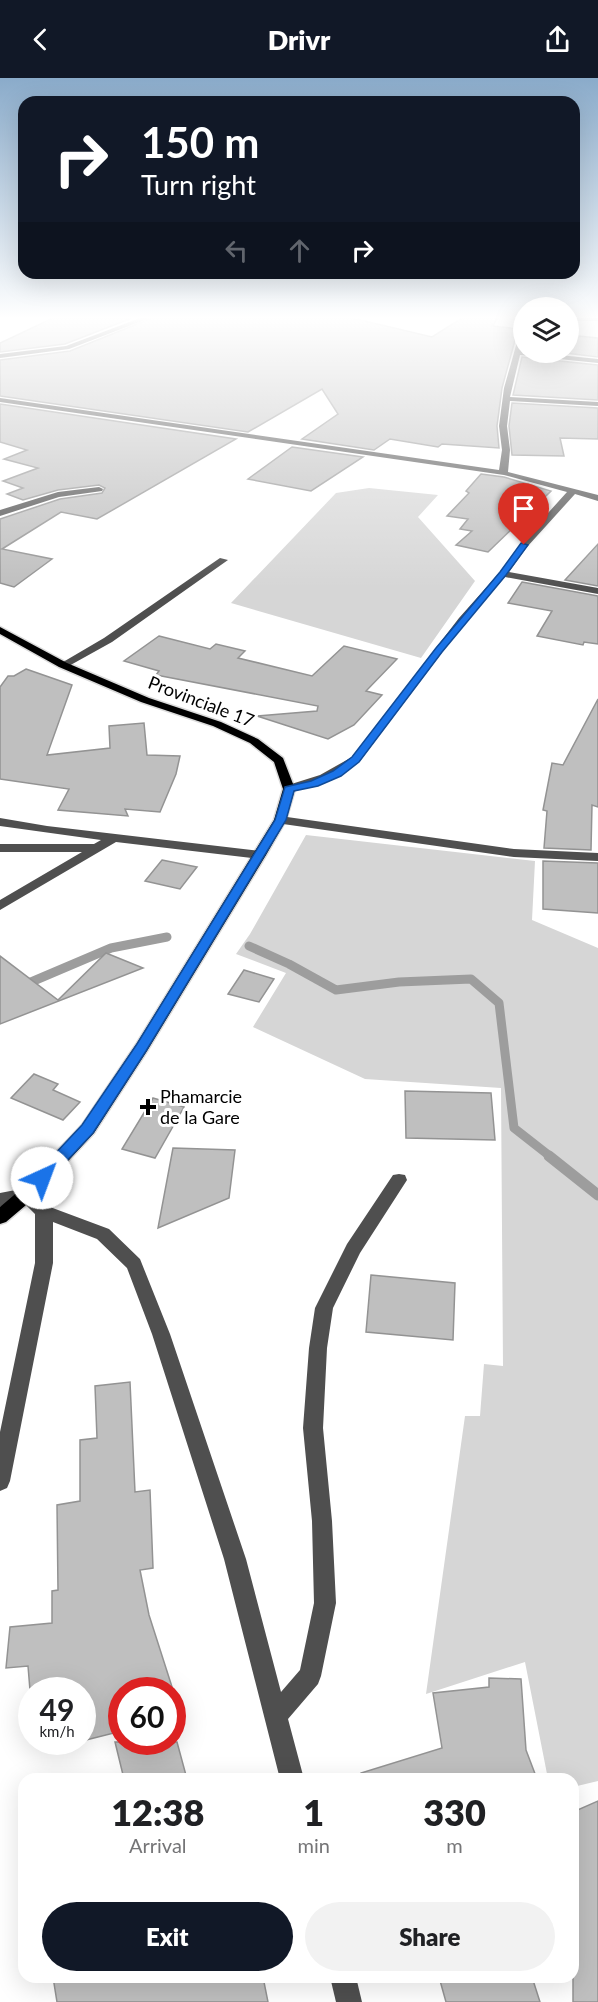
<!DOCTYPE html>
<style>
body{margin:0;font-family:Lato,sans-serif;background:#f2f2f2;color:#202124;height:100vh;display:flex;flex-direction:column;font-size:22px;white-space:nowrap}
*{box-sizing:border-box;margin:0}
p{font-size:20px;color:#757577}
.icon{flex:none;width:33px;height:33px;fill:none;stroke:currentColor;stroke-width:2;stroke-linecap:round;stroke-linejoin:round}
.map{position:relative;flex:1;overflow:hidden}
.side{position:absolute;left:18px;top:1695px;width:561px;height:210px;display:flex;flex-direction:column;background:#fff;border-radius:18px;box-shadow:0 6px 24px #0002}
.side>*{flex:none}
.guide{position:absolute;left:18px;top:18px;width:562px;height:183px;border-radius:18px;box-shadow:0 6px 24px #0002;background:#111827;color:#fff;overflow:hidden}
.fabs{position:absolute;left:513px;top:219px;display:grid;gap:12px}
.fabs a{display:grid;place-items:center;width:66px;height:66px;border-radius:50%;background:#fff;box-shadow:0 6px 24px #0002;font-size:30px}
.speed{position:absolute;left:18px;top:1599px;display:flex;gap:12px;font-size:30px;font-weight:700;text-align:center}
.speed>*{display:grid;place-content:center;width:78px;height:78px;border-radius:50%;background:#fff;box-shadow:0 6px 24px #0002;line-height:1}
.speed small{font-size:15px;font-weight:400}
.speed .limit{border:9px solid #d22;background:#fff;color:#111}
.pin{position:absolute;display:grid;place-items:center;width:51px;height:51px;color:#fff;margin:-62px -26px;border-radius:50% 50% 50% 0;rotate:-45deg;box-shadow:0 0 6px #0007}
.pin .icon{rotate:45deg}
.me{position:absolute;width:66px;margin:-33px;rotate:43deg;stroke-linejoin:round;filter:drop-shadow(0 0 4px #0008)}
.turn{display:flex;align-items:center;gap:21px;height:126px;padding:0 24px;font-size:27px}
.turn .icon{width:78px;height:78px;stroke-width:2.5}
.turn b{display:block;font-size:42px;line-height:51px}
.lanes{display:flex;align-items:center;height:57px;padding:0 24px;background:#0003;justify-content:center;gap:30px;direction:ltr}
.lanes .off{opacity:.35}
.eta{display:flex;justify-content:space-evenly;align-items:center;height:102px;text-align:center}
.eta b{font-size:36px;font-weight:800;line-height:42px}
.cta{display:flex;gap:12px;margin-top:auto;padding:12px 24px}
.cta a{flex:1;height:69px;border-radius:36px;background:#111827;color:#fff;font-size:24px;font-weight:800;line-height:69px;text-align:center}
.cta a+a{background:#f2f2f2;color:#202124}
header{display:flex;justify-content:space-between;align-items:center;height:78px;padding:0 24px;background:#111827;color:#fff;font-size:27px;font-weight:800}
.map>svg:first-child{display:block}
.green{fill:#d6d6d6}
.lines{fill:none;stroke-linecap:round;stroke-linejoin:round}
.stream-far1{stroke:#9d9d9d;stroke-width:9}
.stream{stroke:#9d9d9d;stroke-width:11}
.building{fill:#bfbfbf;stroke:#939393;stroke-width:1.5}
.major-casing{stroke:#dbdbdb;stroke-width:3}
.minor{fill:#4f4f4f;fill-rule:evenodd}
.major{fill:#000;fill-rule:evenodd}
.route{fill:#1a73e8;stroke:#114b97;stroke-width:1.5}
.poi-dot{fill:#000;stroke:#fff;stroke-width:2}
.labels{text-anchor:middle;stroke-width:6;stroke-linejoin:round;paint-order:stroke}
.street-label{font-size:18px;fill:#000;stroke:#fff}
.poi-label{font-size:18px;fill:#000;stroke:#fff;text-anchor:start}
</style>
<header><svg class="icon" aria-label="back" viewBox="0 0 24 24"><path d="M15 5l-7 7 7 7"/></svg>Drivr<svg class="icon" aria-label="share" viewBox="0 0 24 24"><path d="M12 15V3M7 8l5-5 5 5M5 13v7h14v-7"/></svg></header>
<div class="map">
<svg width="598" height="1924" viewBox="0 0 598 1924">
<rect width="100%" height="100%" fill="#fff"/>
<g class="green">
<path d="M 369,410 L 438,417 L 418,439 L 475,503 L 421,580 L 231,525 L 336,415 Z"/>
<path d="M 306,757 L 535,783 L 532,842 L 598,870 L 598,1703 L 573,1709 L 573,1701 L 548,1701 L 525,1584 L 426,1616 L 465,1338 L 480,1338 L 484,1286 L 503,1288 L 501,1010 L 365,1001 L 253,949 L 286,895 L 236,876 L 250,856 Z"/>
</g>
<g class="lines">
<g class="stream-far1">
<path d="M 249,868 L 289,886 L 336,912 L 399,904 L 471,901 L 499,925 L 514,1050 L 551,1079"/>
<path d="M 24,907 L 111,870 L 167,859"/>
</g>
<path class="stream" d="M 549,1078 L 598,1117"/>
</g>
<g class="building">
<path d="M 53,240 L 132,240 L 65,266 L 0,274 L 0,265 Z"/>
<path d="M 152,240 L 352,240 L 432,259 L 462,240 L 498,240 L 492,248 L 518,251 L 502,310 L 497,348 L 499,370 L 442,366 L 438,369 L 390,361 L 374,372 L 302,361 L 338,336 L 322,311 L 248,354 L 0,318 L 0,282 L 70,273 Z"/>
<path d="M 568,257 L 598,260 L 598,279 L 557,274 L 568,274 Z"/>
<path d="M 522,279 L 598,287 L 598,322 L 513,317 Z"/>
<path d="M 512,325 L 598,330 L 598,361 L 560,360 L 564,378 L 512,377 L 509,348 Z"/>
<path d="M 0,326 L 236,361 L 97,441 L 61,434 L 2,471 L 52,481 L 14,509 L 0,505 L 0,441 L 60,421 L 102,415 L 105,410 L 99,407 L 58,412 L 23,422 L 7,416 L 23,410 L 3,403 L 38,390 L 4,381 L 27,372 L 0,364 Z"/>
<path d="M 292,369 L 363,379 L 311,413 L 248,401 Z"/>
<path d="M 481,396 L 504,399 L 551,413 L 488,474 L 456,467 L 472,453 L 460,451 L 468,441 L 447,438 L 469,415 L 466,413 Z"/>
<path d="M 598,466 L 598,508 L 565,502 Z"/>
<path d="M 522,504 L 598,518 L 598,566 L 584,564 L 583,567 L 537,558 L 552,533 L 508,525 Z"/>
<path d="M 159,558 L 210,571 L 216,566 L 245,573 L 238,580 L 312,598 L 344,568 L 397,581 L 366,613 L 382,617 L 354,647 L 328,661 L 257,638 L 317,633 L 318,628 L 156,597 L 159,593 L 124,583 Z"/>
<path d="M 26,591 L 72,607 L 47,677 L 110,670 L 109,648 L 144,645 L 147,677 L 180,678 L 176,696 L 160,734 L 125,731 L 128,738 L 58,732 L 69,711 L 0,701 L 0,609 L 8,598 L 14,598 Z"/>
<path d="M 598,621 L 598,729 L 592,727 L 591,772 L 544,770 L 547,733 L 543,732 L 552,685 L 563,687 Z"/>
<path d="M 162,782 L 197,789 L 180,811 L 145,803 Z"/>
<path d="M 543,783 L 598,785 L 598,835 L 543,831 Z"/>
<path d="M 106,875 L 143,890 L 0,946 L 0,878 L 58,922 Z"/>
<path d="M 244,892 L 274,901 L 259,924 L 228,916 Z"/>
<path d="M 34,996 L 58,1006 L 53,1012 L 80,1024 L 63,1042 L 11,1020 Z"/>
<path d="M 405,1013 L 491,1015 L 495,1062 L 406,1060 Z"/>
<path d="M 153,1020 L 184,1029 L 155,1080 L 122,1071 Z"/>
<path d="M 173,1070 L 235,1072 L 229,1120 L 158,1150 Z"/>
<path d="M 371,1197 L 455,1205 L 453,1262 L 366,1254 Z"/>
<path d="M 130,1304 L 135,1414 L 150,1412 L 153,1490 L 140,1492 L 149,1537 L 173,1612 L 122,1612 L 122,1653 L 82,1663 L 82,1612 L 30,1612 L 28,1588 L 6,1590 L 10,1549 L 52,1545 L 52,1513 L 58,1512 L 57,1427 L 80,1423 L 80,1362 L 97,1360 L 95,1308 Z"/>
<path d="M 489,1600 L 521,1601 L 526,1672 L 537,1701 L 362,1701 L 361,1695 L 442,1670 L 433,1615 L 489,1609 Z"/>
<path d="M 115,1664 L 177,1664 L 187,1701 L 124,1701 Z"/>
<path d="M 598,1723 L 598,1924 L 573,1924 L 573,1734 Z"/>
<path d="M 53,1899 L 263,1899 L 268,1924 L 57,1924 Z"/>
<path d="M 439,1899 L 532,1899 L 540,1924 L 446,1924 Z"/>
</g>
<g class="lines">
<defs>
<path id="major" d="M 0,549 L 67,585 L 149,620 L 221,644 L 258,661 L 283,680 L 295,711 L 286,742 L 266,777 L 147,973 L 94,1055 L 32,1122 L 6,1144 L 0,1146 L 0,1129 L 20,1112 L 82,1047 L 137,965 L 274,742 L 283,711 L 274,684 L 250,665 L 213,648 L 141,624 L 59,589 L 0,556 Z"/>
</defs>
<use href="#major" class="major-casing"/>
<g class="minor">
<path d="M 140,240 L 150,240 L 69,271 L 0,280 L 0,276 L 66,268 Z"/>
<rect x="568" y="240" width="30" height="3"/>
<path d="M 524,248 L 521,273 L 598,281 L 598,285 L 520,277 L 510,319 L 598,324 L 598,328 L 510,323 L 507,348 L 510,372 L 508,394 L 598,417 L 598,423 L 575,416 L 527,469 L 509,494 L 598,510 L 598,516 L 505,499 L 465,544 L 360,683 L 328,702 L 289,715 L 285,714 L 285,708 L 320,697 L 352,679 L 459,540 L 500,494 L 521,465 L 567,414 L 504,397 L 0,324 L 0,320 L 499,392 L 502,372 L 499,348 L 504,310 L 521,250 Z"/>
<path d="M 99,409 L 103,411 L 102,413 L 59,419 L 0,438 L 0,432 L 58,414 Z"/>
<path d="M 220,480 L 228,482 L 112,564 L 67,589 L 58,587 L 104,560 Z"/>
<path d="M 280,738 L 514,771 L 598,775 L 598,783 L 514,779 L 276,745 L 274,742 L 276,739 Z"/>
<path d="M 0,740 L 47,748 L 260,773 L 266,777 L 260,781 L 116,764 L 0,832 L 0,822 L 82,774 L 0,774 L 0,766 L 94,766 L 101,762 L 0,748 Z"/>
<path d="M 399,1096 L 405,1097 L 407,1102 L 360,1175 L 333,1230 L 327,1270 L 323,1350 L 332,1443 L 336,1525 L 321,1598 L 318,1606 L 288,1641 L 304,1701 L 280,1701 L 224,1481 L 152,1256 L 127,1190 L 97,1161 L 53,1144 L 53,1185 L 10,1403 L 7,1410 L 0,1413 L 0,1354 L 35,1185 L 35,1136 L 23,1124 L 0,1129 L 0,1115 L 26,1110 L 32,1112 L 50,1129 L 109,1151 L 140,1181 L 170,1256 L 246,1481 L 281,1614 L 300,1592 L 314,1525 L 312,1443 L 303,1350 L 309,1270 L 315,1230 L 347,1166 L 393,1097 Z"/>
<path d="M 330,1899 L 356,1899 L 362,1924 L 336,1924 Z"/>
</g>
<use href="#major" class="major"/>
</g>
<linearGradient id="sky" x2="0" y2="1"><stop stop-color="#8aabca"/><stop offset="0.47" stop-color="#fff"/><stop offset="1" stop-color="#fff" stop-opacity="0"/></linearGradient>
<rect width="598" height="510" fill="url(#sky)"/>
<path class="route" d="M 521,465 L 528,467 L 506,497 L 442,574 L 359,684 L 341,698 L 318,708 L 294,713 L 286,742 L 146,973 L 93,1055 L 47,1104 L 36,1104 L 34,1100 L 36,1096 L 82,1047 L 137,966 L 275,742 L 285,709 L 311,703 L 333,693 L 352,679 L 436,570 L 500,494 Z"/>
<path class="poi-dot" d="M145 1020h6v6h6v6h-6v6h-6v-6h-6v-6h6z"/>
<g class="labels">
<g class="street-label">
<text transform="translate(201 624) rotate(21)" y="6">Provinciale 17</text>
</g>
<g class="poi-label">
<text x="160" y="1025">Phamarcie<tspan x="160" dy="21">de la Gare</tspan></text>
</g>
</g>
</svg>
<div class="fabs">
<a><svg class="icon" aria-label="layers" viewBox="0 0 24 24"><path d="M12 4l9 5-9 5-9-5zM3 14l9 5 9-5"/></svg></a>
</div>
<div class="speed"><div>49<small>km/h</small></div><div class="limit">60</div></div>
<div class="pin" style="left:524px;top:467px;background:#d93025"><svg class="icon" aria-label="arrive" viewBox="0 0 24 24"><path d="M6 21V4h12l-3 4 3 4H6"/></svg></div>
<svg class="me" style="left:42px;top:1100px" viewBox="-20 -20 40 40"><circle r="19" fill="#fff"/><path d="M0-13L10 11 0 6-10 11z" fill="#1a73e8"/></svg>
<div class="guide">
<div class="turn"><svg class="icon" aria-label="right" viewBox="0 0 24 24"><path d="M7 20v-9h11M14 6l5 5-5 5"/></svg><div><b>150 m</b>Turn right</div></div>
<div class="lanes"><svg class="icon off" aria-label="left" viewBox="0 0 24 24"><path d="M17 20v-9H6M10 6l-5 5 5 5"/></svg><svg class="icon off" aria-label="ahead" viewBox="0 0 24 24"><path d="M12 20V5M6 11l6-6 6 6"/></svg><svg class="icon" aria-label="right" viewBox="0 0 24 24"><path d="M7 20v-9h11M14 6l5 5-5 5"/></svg></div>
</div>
<section class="side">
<div class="eta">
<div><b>12:38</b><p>Arrival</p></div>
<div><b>1</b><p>min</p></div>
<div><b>330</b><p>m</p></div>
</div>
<div class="cta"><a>Exit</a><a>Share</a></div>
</section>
</div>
